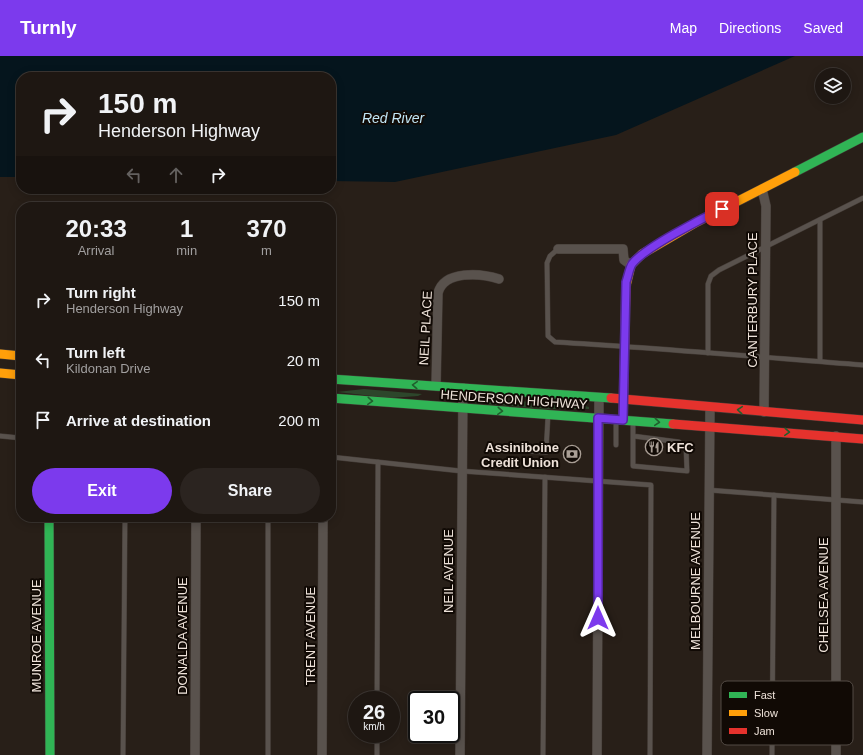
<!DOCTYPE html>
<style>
body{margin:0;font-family:Helvetica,sans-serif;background:#2b2420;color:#f1f3f6;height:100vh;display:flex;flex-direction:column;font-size:15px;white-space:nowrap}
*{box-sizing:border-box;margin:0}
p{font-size:13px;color:#a19f9f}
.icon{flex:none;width:22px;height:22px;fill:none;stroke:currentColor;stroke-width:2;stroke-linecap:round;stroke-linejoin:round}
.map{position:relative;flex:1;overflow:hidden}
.side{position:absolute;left:16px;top:146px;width:320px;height:320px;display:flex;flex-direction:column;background:#1e1712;border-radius:16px;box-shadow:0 2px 10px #0003,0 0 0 1px #3c3632}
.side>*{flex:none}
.top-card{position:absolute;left:16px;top:16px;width:320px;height:122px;border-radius:16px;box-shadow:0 2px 10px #0003,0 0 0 1px #3c3632;background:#1e1712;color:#f1f3f6;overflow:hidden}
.controls{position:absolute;left:815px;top:12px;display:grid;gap:8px}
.controls a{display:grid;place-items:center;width:36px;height:36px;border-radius:50%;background:#1e1712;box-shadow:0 2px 10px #0003,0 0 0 1px #3c3632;font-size:20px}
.speed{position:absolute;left:348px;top:635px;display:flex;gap:8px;font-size:20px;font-weight:700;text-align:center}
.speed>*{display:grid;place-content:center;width:52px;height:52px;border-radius:50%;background:#1e1712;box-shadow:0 2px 10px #0003,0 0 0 1px #3c3632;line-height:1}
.speed small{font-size:10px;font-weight:400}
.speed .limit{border:2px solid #111;border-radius:6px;background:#fff;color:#111}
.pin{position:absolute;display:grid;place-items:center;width:34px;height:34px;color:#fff;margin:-17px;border-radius:8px;box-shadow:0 2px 6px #0006}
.me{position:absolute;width:44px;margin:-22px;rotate:0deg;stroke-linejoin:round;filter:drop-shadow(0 0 3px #0008)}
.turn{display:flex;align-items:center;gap:14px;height:84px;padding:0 16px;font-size:18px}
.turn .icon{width:52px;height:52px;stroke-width:2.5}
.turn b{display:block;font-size:28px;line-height:34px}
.lanes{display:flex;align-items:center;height:38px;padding:0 16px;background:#0003;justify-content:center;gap:20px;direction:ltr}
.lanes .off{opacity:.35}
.eta{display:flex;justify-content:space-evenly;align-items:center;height:68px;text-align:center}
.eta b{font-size:24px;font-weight:700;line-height:28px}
.button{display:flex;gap:8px;margin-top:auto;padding:8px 16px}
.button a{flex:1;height:46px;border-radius:24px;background:#7c3aed;color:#fff;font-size:16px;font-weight:700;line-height:46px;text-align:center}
.button a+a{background:#2b2420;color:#f1f3f6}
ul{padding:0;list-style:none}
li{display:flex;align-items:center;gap:12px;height:60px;padding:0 16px}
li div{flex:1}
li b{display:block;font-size:15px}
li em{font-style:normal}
header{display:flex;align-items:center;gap:24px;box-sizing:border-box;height:56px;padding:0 20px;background:#7c3aed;color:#fff}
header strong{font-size:19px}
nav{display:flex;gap:22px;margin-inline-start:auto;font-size:14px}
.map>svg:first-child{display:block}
.green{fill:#2d462b}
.water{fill:#05151d}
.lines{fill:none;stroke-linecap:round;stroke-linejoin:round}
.lane-casing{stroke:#443c37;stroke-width:5.5}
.street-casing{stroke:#443c37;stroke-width:10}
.fast-casing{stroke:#443c37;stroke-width:10}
.slow-casing{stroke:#443c37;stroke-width:10}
.jam-casing{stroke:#443c37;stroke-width:10}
.lane{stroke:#59524d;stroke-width:4.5}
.street{stroke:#59524d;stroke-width:9}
.fast{stroke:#30b455;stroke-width:9}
.slow{stroke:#ff9f0a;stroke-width:9}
.jam{stroke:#e5322d;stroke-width:9}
.oneway{stroke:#205f2d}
.route-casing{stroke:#51269a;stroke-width:10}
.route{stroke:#7c3aed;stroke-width:7}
.labels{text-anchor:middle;stroke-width:4;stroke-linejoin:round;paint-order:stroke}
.street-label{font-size:13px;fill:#eee2d9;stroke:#110a05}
.poi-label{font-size:13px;font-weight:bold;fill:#eee2d9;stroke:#110a05;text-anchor:end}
.water-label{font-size:14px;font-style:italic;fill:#c1e6f6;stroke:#110a05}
.key{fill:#110a05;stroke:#534b45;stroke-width:1}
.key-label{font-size:11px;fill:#eee2d9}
</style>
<header>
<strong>Turnly</strong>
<nav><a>Map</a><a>Directions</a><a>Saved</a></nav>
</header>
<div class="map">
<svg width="863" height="699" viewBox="0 0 863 699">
<rect width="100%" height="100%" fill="#281f18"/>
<g class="green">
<path d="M 364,333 L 422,338 L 418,340 L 390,342 L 337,336 Z"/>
<path d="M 504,344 L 585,350 L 589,351 L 589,353 L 546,353 L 474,347 L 481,345 Z"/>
</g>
<path class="water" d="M 0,0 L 795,0 L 616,79 L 395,126 L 331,125 L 331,21 L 21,21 L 21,121 L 0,121 Z"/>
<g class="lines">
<defs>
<g id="lane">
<path d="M 820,164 L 820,305"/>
<path d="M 558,193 L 550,200 L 547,207 L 548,280 L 555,286 C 657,292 760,301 863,309"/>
<path d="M 708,297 L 708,228 L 711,220 L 719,214 L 863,142"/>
<path d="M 0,380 L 21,382"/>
<path d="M 633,380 L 679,386 L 686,392 L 687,415 L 633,410 C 633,396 633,381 633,366"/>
<path d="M 616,389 L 616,365"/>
<path d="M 523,395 L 546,396 L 548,360"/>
<path d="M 331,401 L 461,415 L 651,429 L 650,699"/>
<path d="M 708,434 L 863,446"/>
<path d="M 377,644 L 378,406"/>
<path d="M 123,699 L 125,461"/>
<path d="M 268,699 L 268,461"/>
<path d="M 377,699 L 377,678"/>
<path d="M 543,699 L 545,421"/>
<path d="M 772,699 L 774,439"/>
</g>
<g id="street">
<path d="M 762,133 L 766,150 L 764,356"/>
<path d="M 558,193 L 623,193 L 624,204 L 631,209"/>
<path d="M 436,330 L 438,237 C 444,214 481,217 499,223"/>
<path d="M 195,699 L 196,461"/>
<path d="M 322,699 L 323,461"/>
<path d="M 460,699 L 463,332"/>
<path d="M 597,699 L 599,342"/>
<path d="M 707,699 L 710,351"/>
<path d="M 836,699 L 836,380"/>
</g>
<g id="fast">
<path d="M 795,116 L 863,81"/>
<path d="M 331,323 L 611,342"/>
<path d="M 331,342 L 673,368"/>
<path d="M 49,461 L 50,699"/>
</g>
<g id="slow">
<path d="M 626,230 L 631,209 L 642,198 L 695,167 L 795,116"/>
<path d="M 0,298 L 21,300"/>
<path d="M 0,317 L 21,319"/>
</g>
<g id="jam">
<path d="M 611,342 L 863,364"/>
<path d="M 623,364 L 626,230"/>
<path d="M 673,368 L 863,383"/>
</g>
</defs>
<use href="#lane" class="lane-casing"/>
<use href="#street" class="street-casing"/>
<use href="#fast" class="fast-casing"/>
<use href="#slow" class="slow-casing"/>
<use href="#jam" class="jam-casing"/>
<use href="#lane" class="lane"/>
<use href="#street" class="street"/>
<use href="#fast" class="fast"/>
<use href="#slow" class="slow"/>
<use href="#jam" class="jam"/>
</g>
<defs><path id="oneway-chevron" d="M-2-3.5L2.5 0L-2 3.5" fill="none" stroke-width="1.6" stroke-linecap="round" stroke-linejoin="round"/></defs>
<g class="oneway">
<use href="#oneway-chevron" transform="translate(415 329) rotate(-176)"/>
<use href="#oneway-chevron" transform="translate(370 345) rotate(4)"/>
<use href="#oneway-chevron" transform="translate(740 354) rotate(-175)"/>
<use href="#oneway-chevron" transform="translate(500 355) rotate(4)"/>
<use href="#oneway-chevron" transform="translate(657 366) rotate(5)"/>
<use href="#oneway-chevron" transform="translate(787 376) rotate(4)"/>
</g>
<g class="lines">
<defs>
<path id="route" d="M 598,562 L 598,362 L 623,364 L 626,226 C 628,221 629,213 632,208 C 644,192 701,163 722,153"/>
</defs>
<use href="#route" class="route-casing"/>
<use href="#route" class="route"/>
</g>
<defs>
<symbol id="restaurant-ring" viewBox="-11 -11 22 22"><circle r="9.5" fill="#110a05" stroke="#a99e95" stroke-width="1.5"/><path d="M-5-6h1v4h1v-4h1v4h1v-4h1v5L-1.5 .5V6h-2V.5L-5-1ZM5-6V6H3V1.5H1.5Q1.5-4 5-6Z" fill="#a99e95"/></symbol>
<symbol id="bank-ring" viewBox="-11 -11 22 22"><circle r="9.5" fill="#110a05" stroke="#a99e95" stroke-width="1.5"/><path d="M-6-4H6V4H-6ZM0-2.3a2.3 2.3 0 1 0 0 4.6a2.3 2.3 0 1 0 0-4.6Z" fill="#a99e95"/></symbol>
</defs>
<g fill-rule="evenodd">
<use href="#restaurant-ring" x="644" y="381" width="20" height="20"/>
<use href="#bank-ring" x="562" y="388" width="20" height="20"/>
</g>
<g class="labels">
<g class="street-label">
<text transform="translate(752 244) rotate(-90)" y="5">CANTERBURY PLACE</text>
<text transform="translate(425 272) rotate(-87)" y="5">NEIL PLACE</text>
<text transform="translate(514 343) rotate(4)" y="5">HENDERSON HIGHWAY</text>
<text transform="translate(448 515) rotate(-90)" y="5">NEIL AVENUE</text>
<text transform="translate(695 525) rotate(-90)" y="5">MELBOURNE AVENUE</text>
<text transform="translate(823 539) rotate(-90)" y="5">CHELSEA AVENUE</text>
<text transform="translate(36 580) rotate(-90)" y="5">MUNROE AVENUE</text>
<text transform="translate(182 580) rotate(-90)" y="5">DONALDA AVENUE</text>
<text transform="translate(310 580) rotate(-90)" y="5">TRENT AVENUE</text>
</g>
<g class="poi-label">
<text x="559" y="396">Assiniboine<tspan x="559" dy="15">Credit Union</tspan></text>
<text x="667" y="396" text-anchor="start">KFC</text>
</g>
<g class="water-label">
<text x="393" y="67">Red River</text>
</g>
</g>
<rect x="721" y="625" width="132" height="64" rx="6" class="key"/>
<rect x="729" y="636" width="18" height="6" fill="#30b455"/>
<rect x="729" y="654" width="18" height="6" fill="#ff9f0a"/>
<rect x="729" y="672" width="18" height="6" fill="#e5322d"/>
<g class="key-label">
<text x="754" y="643">Fast</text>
<text x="754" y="661">Slow</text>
<text x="754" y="679">Jam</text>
</g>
</svg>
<div class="controls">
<a><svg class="icon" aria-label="layers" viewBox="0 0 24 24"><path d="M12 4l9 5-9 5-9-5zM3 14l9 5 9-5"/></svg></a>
</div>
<div class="speed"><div>26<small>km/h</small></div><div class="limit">30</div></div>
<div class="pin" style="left:722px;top:153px;background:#d93025"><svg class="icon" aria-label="arrive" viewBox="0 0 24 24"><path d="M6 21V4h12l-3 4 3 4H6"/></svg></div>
<svg class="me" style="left:598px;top:562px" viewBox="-20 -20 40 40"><path d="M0-17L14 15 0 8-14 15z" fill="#7c3aed" stroke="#fff" stroke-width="4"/></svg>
<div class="top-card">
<div class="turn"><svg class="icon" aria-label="right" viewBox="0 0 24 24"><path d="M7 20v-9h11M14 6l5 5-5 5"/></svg><div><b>150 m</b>Henderson Highway</div></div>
<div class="lanes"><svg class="icon off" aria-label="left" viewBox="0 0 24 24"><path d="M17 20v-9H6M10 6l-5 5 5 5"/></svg><svg class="icon off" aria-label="ahead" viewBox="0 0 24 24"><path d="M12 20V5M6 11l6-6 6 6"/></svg><svg class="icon" aria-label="right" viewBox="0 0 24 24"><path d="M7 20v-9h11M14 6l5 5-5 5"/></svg></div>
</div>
<section class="side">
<div class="eta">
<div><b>20:33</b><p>Arrival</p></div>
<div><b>1</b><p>min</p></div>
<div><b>370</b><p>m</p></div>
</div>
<ul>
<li><svg class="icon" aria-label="right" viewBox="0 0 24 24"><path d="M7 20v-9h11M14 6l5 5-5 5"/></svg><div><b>Turn right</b><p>Henderson Highway</p></div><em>150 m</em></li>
<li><svg class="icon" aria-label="left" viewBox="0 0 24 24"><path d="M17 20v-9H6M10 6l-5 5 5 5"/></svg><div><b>Turn left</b><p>Kildonan Drive</p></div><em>20 m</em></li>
<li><svg class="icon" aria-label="arrive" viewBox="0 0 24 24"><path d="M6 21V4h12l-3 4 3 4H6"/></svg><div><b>Arrive at destination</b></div><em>200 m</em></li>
</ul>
<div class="button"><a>Exit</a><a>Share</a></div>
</section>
</div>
